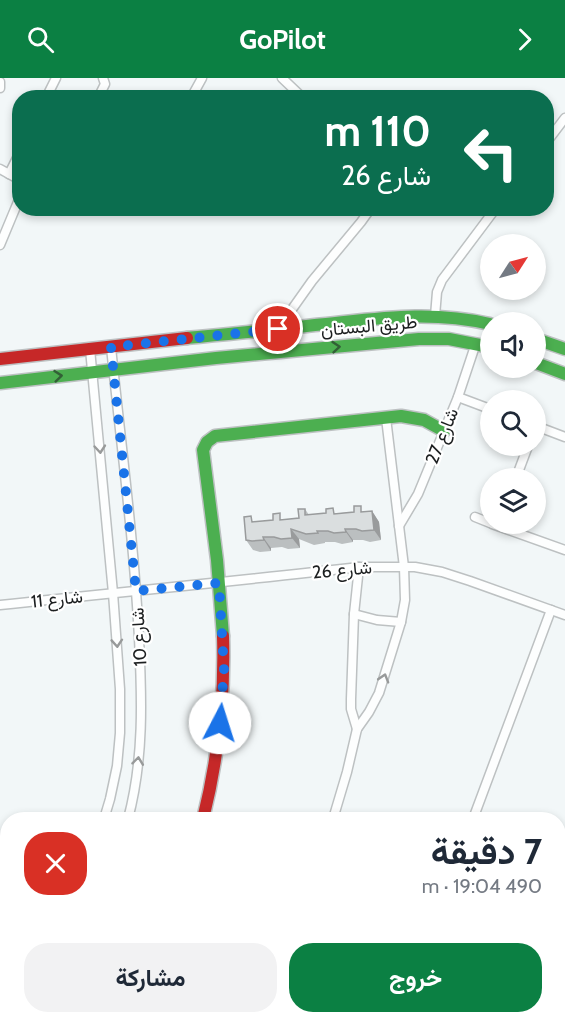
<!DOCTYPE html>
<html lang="ar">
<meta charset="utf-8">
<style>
body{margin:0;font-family:Cabin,Vazirmatn,sans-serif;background:#f2f2f3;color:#1f2937;direction:rtl;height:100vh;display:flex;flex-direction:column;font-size:22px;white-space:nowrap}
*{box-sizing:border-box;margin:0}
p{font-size:20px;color:#747a83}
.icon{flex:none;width:33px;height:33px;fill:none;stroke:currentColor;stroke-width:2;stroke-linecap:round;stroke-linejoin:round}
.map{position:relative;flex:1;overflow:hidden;direction:ltr}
.sheet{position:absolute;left:0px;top:734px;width:566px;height:212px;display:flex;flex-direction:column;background:#fff;border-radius:24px 24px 0 0;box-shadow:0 3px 9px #0003;direction:rtl}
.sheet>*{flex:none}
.banner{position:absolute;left:12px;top:12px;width:542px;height:126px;border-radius:24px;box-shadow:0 3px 9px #0003;direction:rtl;background:#0b6e4f;color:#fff;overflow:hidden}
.needle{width:39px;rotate:54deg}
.fabs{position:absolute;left:480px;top:156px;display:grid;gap:12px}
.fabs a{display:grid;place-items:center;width:66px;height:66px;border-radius:50%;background:#fff;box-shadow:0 3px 9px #0003;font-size:30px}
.pin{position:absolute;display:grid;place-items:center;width:51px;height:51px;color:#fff;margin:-26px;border:3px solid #fff;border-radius:50%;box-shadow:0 2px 6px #0007}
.me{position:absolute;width:66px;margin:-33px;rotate:5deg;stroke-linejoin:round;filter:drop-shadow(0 0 4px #0008)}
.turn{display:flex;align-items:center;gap:21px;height:126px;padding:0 24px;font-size:27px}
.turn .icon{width:78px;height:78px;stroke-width:2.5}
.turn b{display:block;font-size:42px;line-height:51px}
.round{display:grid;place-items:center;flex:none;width:63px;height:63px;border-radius:24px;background:#f2f2f3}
.head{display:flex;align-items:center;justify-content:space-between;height:102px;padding:0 24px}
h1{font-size:36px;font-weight:700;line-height:45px}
.primary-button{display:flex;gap:12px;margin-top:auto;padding:12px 24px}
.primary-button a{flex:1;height:69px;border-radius:24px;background:#0b8043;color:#fff;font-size:24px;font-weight:700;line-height:69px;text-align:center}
.primary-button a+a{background:#f2f2f3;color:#1f2937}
header{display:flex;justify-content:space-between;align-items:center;height:78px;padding:0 24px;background:#0b8043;color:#fff;font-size:27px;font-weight:700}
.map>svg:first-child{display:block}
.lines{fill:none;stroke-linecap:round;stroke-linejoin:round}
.street-casing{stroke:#bdc1c2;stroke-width:11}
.fast-casing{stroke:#bdc1c2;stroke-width:15}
.jam-casing{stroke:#bdc1c2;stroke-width:15}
.street{stroke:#fdfefe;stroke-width:8}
.fast{stroke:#4caf50;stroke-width:12}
.jam{stroke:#c62828;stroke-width:12}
.wall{fill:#bbbfc0}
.shaded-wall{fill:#999b9c}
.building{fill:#dadedf;stroke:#999b9c;stroke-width:1.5}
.oneway{stroke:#326036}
.oneway2{stroke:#989a9a}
.route{stroke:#1a73e8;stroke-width:10;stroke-dasharray:0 18}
.labels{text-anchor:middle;stroke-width:4.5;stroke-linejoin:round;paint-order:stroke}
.street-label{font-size:18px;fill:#1c1f20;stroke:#fff}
</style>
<header><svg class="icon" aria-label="forward" viewBox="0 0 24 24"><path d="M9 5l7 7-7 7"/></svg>GoPilot<svg class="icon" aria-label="search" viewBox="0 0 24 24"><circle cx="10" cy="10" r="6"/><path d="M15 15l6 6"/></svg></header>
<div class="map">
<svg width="565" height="944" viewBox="0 0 565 944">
<rect width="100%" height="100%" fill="#f2f7f8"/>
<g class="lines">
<defs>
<g id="street">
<path d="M 282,0 L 303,20"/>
<path d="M 0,4 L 0,10"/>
<path d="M 46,20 L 56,0"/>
<path d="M 98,20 L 105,6 L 103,0"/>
<path d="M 191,20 L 202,0"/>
<path d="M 546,65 L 565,40"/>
<path d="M 0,91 L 20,102"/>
<path d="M 9,96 L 20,74"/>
<path d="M 0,167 L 20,119"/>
<path d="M 435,238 L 437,214 L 442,202 L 496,130"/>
<path d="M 278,251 L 312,203 L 361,144 L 371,130"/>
<path d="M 111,269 C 121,366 134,463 139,560 C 142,621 144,681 128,741"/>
<path d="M 90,271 L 113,515 L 120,611 L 120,655 L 117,688 L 110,721 L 104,741"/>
<path d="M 458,319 L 490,331"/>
<path d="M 536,348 L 565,359"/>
<path d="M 516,400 L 528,368"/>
<path d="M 475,439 L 490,445"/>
<path d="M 492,446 L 565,472"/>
<path d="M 399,448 L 418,416 L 458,319 L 476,265"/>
<path d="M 0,527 C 120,514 239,503 359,489 L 415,489 L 442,494 L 470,503 L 565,537"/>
<path d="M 354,536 L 377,542 L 401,544"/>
<path d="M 357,651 L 351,631 L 351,621 L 354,536 L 359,489"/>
<path d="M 333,741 L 347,694 L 357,651 L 369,634 L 379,615 L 401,544 L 405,522 L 404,489 L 386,340"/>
<path d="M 473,741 L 551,532"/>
<path d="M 0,894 L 8,897"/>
<path d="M 0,918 L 8,921"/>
<path d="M 8,944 L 10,938"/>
<path d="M 397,944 L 400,938"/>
</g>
<g id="fast">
<path d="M 187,260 C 229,256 272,252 315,247 C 377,241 428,232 490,246"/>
<path d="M 536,261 L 565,271"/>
<path d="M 536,285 L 565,296"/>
<path d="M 0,305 L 216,280 L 419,261 L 449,261 L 490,269"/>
<path d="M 223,558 L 217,482 L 203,372 L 207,364 L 215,358 L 401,338 L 424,342 L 444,353"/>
<path d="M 0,822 L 8,825"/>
<path d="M 0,846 L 8,849"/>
<path d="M 252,938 L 271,944"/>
<path d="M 313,938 L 330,944"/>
</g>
<g id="jam">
<path d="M 0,281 L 187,260"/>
<path d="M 203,741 C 218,681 225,620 223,558"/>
</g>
</defs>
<use href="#street" class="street-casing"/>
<use href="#fast" class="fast-casing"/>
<use href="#jam" class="jam-casing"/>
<use href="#street" class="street"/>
<use href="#fast" class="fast"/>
<use href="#jam" class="jam"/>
</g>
<path class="wall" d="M 305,431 L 309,437 L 372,433 L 379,444 L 381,462 L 370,464 L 363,462 L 353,462 L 353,464 L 342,466 L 335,464 L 325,464 L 325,465 L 314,467 L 299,461 L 300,470 L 288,471 L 282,469 L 271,470 L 271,473 L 260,474 L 253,472 L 246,462 L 255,444 L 299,440 Z"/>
<g class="shaded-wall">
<path d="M 372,433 L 379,444 L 381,462 L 374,452 Z"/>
<path d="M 291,451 L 299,461 L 300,470 L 292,460 Z"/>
<path d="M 345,451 L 353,462 L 353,464 L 346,454 Z"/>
<path d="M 263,459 L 271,470 L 271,473 L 264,462 Z"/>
</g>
<path class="building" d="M 354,428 L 361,428 L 361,434 L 372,433 L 374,452 L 362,453 L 356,451 L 345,451 L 346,454 L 334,455 L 328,453 L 317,453 L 318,455 L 306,456 L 291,451 L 292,460 L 281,461 L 274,459 L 263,459 L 264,462 L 252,463 L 246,462 L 244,439 L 251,438 L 252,444 L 273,442 L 273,436 L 280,435 L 280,442 L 299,440 L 298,431 L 305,431 L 305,437 L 326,435 L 326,431 L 333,430 L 334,436 L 354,434 Z"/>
<defs><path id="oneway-chevron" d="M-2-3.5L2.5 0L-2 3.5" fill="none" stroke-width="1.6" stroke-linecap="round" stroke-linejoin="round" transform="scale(1.5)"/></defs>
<g class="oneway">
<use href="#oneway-chevron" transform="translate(336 269) rotate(-5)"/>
<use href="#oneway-chevron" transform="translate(58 298) rotate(-6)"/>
</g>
<g class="oneway2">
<use href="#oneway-chevron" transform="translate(100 371) rotate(85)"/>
<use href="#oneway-chevron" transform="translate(117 565) rotate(86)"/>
<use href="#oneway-chevron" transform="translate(384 600) rotate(-73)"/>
<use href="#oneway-chevron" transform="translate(138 683) rotate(-83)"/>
</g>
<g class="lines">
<path class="route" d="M 220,645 L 224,591 L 219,505 L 136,513 L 111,269 L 278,251"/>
</g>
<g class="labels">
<g class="street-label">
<text transform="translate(369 248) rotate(-5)" y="6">طريق البستان</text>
<text transform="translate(442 358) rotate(-68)" y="6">شارع 27</text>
<text transform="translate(342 492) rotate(-5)" y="6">شارع 26</text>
<text transform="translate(57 521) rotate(-6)" y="6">شارع 11</text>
<text transform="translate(139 559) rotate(-93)" y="6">شارع 10</text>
</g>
</g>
</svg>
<div class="fabs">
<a><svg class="needle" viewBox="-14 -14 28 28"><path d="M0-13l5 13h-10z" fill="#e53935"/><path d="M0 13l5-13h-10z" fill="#747a83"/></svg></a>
<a><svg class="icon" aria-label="sound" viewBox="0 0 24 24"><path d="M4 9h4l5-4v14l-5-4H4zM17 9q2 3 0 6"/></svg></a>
<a><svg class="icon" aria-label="search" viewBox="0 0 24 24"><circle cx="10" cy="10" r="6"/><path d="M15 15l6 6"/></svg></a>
<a><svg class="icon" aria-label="layers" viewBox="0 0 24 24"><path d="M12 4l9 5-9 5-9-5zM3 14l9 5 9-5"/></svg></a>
</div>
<div class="pin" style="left:278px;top:251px;background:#d93025"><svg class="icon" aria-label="arrive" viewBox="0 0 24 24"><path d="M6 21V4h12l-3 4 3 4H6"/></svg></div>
<svg class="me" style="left:220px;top:645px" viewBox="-20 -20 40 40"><circle r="19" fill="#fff"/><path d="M0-13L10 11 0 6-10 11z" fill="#1a73e8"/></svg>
<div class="banner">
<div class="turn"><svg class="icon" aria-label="left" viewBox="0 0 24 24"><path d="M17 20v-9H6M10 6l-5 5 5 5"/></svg><div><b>110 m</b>شارع 26</div></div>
</div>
<section class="sheet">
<div class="head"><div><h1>7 دقيقة</h1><p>490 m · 19:04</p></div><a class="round" style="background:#d93025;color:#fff"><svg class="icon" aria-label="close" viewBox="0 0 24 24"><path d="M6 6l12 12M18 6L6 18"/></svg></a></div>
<div class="primary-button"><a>خروج</a><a>مشاركة</a></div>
</section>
</div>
